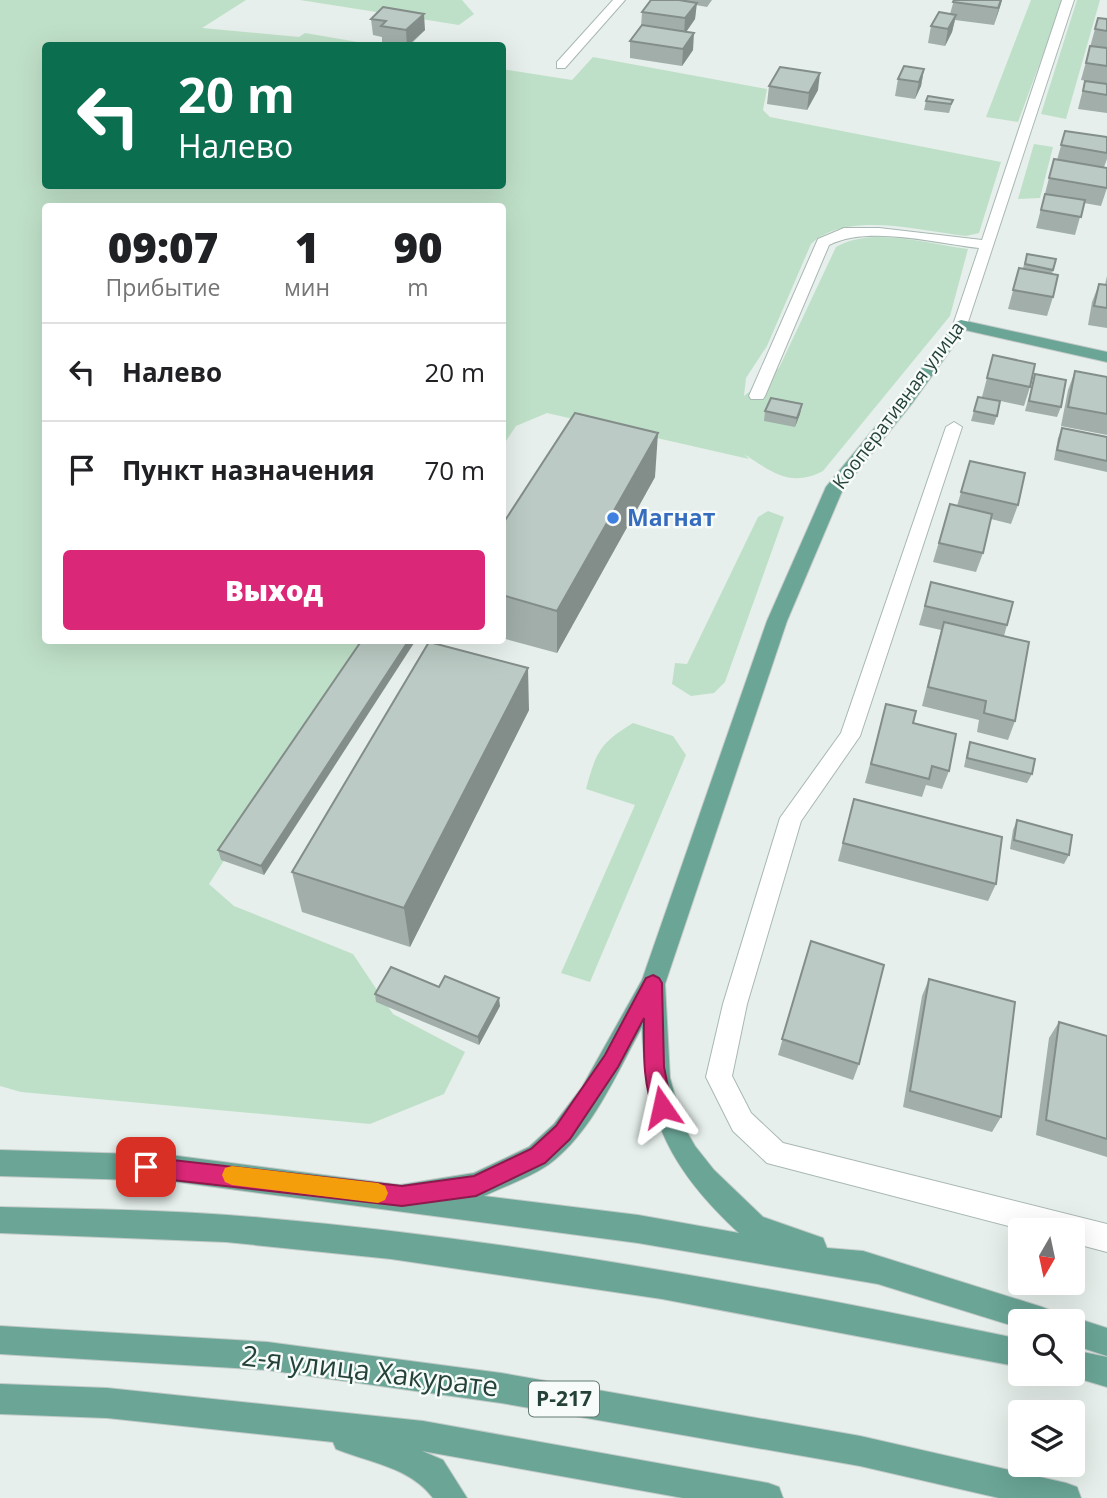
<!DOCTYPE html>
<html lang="ru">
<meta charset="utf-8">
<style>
body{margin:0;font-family:"Open Sans",sans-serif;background:#f6f6f6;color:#202124;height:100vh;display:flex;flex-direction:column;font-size:26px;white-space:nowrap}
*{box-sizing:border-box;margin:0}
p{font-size:23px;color:#757577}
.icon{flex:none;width:38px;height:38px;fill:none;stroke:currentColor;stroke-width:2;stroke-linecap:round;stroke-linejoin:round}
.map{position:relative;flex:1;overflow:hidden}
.side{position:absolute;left:42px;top:203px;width:464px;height:441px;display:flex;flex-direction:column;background:#fff;border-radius:7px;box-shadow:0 7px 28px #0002}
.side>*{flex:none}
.guide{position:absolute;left:42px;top:42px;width:464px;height:147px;border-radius:7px;box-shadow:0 7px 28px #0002;background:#0b6e4f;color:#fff;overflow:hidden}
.needle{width:46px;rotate:189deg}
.buttons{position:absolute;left:1008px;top:1218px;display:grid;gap:14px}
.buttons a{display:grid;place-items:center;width:77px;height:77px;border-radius:7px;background:#fff;box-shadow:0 7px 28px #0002;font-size:35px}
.pin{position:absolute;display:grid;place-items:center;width:60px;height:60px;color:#fff;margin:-30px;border-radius:14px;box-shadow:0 4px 10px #0006}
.me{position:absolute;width:77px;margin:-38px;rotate:349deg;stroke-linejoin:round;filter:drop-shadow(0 0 5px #0008)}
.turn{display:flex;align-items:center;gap:24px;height:147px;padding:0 21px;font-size:32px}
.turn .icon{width:91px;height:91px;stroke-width:2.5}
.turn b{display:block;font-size:49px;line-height:60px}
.eta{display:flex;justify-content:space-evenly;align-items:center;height:119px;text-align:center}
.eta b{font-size:42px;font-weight:800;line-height:49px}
.button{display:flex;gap:14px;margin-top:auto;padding:14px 21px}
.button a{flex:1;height:80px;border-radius:7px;background:#db2777;color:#fff;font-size:28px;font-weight:800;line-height:80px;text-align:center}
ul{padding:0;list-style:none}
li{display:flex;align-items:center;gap:21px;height:98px;padding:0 21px;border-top:2px solid #e0e0e0}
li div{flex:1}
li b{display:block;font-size:26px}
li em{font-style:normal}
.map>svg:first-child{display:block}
.green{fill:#bfe0c8}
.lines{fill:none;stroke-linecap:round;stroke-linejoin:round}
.minor-casing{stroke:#a8b8b2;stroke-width:2}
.major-casing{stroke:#c2cac8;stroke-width:2}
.minor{fill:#fff;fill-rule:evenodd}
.major{fill:#6aa596;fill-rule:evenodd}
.wall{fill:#a1aea9}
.shaded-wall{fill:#838d89}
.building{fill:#bbcac4;stroke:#838d89;stroke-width:2}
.route{fill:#db2777;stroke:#8e194d;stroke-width:2}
.slow{fill:#f59e0b}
.shop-dot{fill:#3f7fe0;stroke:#f7fbf9;stroke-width:2.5}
.labels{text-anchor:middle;stroke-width:5;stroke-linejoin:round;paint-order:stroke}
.far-street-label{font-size:19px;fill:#24423a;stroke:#f7fbf9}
.shield{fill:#f7fbf9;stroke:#637a73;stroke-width:2}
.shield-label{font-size:21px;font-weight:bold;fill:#24423a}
.shop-label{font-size:23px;font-weight:bold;fill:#366cbe;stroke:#f7fbf9;text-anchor:start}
.near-street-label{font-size:28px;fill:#24423a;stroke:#f7fbf9}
</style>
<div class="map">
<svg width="1107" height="1498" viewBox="0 0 1107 1498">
<rect width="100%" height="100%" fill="#e6efeb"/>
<g class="green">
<path d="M 0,0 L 246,0 L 202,28 L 299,37 L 305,33 L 375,45 L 46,46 L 46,186 L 502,186 L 502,69 L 572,80 L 593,57 L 767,89 L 763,110 L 770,117 L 1001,162 L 979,233 L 966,236 C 920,231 847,210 811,244 L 767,346 L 746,378 L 744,396 L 779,368 L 836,247 C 873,226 927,244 968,249 L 950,316 L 823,471 C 791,488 772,472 744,454 L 749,459 L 547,413 L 516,426 L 502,447 L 502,206 L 46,206 L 46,640 L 364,641 L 209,884 L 234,906 L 353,954 L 393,1014 L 465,1052 L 444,1094 L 370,1124 L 21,1092 L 0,1086 Z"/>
<path d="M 300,0 L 462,0 L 474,14 L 459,25 Z"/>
<path d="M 1031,0 L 1063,0 L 1018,122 L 986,117 Z"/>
<path d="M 1077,0 L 1100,0 L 1066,119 L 1041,114 Z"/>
<path d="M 1034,144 L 1053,147 L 1040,198 L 1018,199 Z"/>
<path d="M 768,511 L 784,517 L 725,682 L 714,693 L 691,696 L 672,684 L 675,663 L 687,664 L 758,517 Z"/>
<path d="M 633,723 L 673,736 L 686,755 L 590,982 L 561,973 L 635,805 L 586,789 C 596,752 600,743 633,723 Z"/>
</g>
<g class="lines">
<defs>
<g id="minor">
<path d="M 613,0 L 625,0 L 565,68 L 557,68 L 557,62 Z"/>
<path d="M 1062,0 L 1074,0 L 966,328 L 961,330 L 953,325 L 979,248 C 935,243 869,225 829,245 L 765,396 L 763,399 L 751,399 L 749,396 L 818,239 L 844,228 L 879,228 L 982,240 Z"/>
<path d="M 954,422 L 962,427 L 860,736 L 801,821 L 747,1004 L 732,1076 L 751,1113 L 783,1143 L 1107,1224 L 1107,1252 L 1073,1243 L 1073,1230 L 1024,1230 L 767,1163 L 733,1131 L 706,1077 L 723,1004 L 780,818 L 841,733 L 946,427 Z"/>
</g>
<g id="major">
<path d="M 961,320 L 1107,352 L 1107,362 L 965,330 L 913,402 L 843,489 L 787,621 L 665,984 L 670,1078 L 683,1125 L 695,1146 L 714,1170 L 763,1217 L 823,1238 L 827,1248 L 863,1251 L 1042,1307 L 1052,1311 L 1056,1321 L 1020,1321 L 1020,1328 L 878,1284 L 638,1243 L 170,1181 L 0,1176 L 0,1150 L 170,1155 L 400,1185 L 474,1173 L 529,1147 L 554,1124 L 582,1087 L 642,980 L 767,621 L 826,487 L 901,396 L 956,322 ZM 642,1027 C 645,1119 672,1171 739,1233 L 638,1215 L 484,1196 C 505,1186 529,1178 548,1165 C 592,1133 616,1074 642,1027 Z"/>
<path d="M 0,1207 C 88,1209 176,1210 264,1218 C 518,1240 770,1287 1020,1339 L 1020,1367 L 662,1299 L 391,1259 L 226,1242 L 0,1233 Z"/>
<path d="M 1073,1317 L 1107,1328 L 1107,1356 L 1073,1345 L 1073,1321 L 1063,1321 Z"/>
<path d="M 0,1326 L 267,1342 L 501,1373 L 860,1436 L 1066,1483 L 1077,1487 L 1081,1498 L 999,1498 L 860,1466 L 501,1403 L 267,1370 L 0,1354 Z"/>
<path d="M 1073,1350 L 1107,1357 L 1107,1387 L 1063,1374 L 1073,1374 Z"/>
<path d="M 0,1384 L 107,1388 L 423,1421 L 768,1483 L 779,1487 L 783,1498 L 683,1498 L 422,1451 L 443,1460 L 467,1498 L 433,1498 C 410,1467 370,1463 336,1449 L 333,1442 L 107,1418 L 0,1414 Z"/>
</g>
</defs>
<use href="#minor" class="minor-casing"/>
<use href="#major" class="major-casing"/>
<use href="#minor" class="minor"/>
<use href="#major" class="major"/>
</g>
<g class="wall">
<path d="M 651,0 L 712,0 L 707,7 L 696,5 L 695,19 L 686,32 L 693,50 L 682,66 L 630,58 L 630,41 L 641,27 L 642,12 Z"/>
<path d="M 954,0 L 1002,0 L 994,25 L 955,20 L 952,32 L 945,46 L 928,43 L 931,26 L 950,14 Z"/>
<path d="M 383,7 L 425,30 L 409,46 L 401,46 L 382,42 L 382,37 L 373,35 L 371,19 Z"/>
<path d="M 1098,18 L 1107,19 L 1107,84 L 1081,80 Z"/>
<path d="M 924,69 L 921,86 L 915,99 L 895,96 L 898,79 Z"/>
<path d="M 1085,81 L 1107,84 L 1107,113 L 1078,109 Z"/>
<path d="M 769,86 L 818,90 L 807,110 L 767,104 Z"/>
<path d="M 953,100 L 949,113 L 924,110 L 926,101 Z"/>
<path d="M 1065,131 L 1107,137 L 1107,159 L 1104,167 L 1107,188 L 1101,206 L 1084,203 L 1075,235 L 1036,228 L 1054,159 L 1057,160 Z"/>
<path d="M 1027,254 L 1056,259 L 1052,274 L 1053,297 L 1047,316 L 1008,309 L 1019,268 L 1023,268 Z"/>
<path d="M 1107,276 L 1107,328 L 1088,325 L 1092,302 L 1099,284 L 1105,285 Z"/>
<path d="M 993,355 L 1030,387 L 1024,406 L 982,397 Z"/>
<path d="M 1075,371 L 1107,377 L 1107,435 L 1061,426 L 1068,390 Z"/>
<path d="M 1035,374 L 1061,407 L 1057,417 L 1025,411 Z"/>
<path d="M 978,397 L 997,416 L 994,425 L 971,421 Z"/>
<path d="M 802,404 L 800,414 L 795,427 L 764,421 L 765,411 Z"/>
<path d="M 1062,428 L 1107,437 L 1107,472 L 1054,460 L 1058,438 Z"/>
<path d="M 970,461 L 1018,505 L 1011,524 L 991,519 L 983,553 L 976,572 L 933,562 L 950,504 L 957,506 Z"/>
<path d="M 655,477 L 557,653 L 502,638 L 502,525 Z"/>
<path d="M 931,582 L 1007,625 L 1004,636 L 1015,721 L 1008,740 L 977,732 L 979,720 L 922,706 L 941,630 L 919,625 Z"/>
<path d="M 362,640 L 264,875 L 221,860 L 218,850 Z"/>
<path d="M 886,704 L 913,723 L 949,771 L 942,789 L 926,785 L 922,797 L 865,783 Z"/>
<path d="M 529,710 L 410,947 L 302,912 L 292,872 Z"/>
<path d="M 970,742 L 1032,774 L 1027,783 L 964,767 L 967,752 Z"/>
<path d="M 854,799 L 996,884 L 988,901 L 838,861 Z"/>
<path d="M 1017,820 L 1069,855 L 1064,864 L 1010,849 L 1013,830 Z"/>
<path d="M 811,941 L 859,1064 L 853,1080 L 778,1055 Z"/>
<path d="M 929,979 L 1001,1117 L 992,1132 L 903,1107 L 922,996 Z"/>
<path d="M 439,987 L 500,1006 L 479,1045 L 376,1002 L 375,994 Z"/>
<path d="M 1059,1022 L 1107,1036 L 1107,1157 L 1036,1135 L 1049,1038 Z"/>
</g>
<g class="shaded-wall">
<path d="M 1001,0 L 1002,0 L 1000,7 L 994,25 Z"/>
<path d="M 697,3 L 695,19 L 684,35 L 685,18 Z"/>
<path d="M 424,14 L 425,30 L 407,46 L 406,30 Z"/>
<path d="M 956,15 L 952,32 L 945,46 L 948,29 Z"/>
<path d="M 694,33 L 693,50 L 682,66 L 683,49 Z"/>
<path d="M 924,69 L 921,86 L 915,99 L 919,82 Z"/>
<path d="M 820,73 L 818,90 L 807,110 L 809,93 Z"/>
<path d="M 802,404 L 800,414 L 795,427 L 797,418 Z"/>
<path d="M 658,433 L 655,477 L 557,653 L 557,611 Z"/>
<path d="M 409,640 L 416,640 L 264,875 L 261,866 Z"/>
<path d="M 528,668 L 529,710 L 410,947 L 404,908 Z"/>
<path d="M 499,998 L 500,1006 L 479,1045 L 478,1037 Z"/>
</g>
<g class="building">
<path d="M 651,0 L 679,0 L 697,3 L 685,18 L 642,12 Z"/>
<path d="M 954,0 L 1001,0 L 998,8 L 953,2 Z"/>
<path d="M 383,7 L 424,14 L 406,30 L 381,26 L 386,21 L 371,19 Z"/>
<path d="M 939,12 L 956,15 L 948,29 L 931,26 Z"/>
<path d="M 1098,18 L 1107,19 L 1107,31 L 1095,29 Z"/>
<path d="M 642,25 L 694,33 L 683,49 L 630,41 Z"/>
<path d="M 1090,46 L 1107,48 L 1107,66 L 1086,63 Z"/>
<path d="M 904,66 L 924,69 L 919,82 L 898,79 Z"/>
<path d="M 780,67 L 820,73 L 809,93 L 769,86 Z"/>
<path d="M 1085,81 L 1107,84 L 1107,95 L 1083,91 Z"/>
<path d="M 928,96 L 953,100 L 951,104 L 926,101 Z"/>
<path d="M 1065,131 L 1107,137 L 1107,153 L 1061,145 Z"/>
<path d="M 1054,159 L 1107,168 L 1107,188 L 1049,178 Z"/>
<path d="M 1045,194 L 1085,200 L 1081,217 L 1041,210 Z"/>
<path d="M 1027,254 L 1056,259 L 1053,270 L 1025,264 Z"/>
<path d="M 1019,268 L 1058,275 L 1053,297 L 1013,290 Z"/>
<path d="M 1099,284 L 1107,285 L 1107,308 L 1094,306 Z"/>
<path d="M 993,355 L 1035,364 L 1030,387 L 987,378 Z"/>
<path d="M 1075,371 L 1107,377 L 1107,414 L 1068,407 Z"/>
<path d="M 1035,374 L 1066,380 L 1061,407 L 1029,401 Z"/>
<path d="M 978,397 L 1000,401 L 997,416 L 974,411 Z"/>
<path d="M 771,398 L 802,404 L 797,418 L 765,411 Z"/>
<path d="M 575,413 L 658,433 L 557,611 L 502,595 L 502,525 Z"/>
<path d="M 1062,428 L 1107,437 L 1107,461 L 1057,450 Z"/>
<path d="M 970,461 L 1025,473 L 1018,505 L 961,492 Z"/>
<path d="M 950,504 L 992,514 L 983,553 L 939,543 Z"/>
<path d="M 931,582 L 1013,602 L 1007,625 L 925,606 Z"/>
<path d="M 944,622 L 1029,642 L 1015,721 L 984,713 L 986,701 L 928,687 Z"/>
<path d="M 362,640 L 409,640 L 261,866 L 218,850 Z"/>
<path d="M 429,642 L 528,668 L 404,908 L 292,872 Z"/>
<path d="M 886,704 L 916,711 L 913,723 L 956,734 L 949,771 L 932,766 L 929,779 L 871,764 Z"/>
<path d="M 970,742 L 1035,759 L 1032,774 L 967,758 Z"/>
<path d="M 854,799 L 1002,837 L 996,884 L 843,843 Z"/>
<path d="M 1017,820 L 1072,835 L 1069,855 L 1014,840 Z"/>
<path d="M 811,941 L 884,965 L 859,1064 L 782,1039 Z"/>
<path d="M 391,967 L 439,987 L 445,976 L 499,998 L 478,1037 L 375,994 Z"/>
<path d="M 929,979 L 1015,1002 L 1001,1117 L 910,1091 Z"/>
<path d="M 1059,1022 L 1107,1036 L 1107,1139 L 1046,1120 Z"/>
</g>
<path class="route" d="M 653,975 L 659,978 L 662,983 L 664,1067 L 672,1107 L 669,1113 L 662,1116 L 655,1113 C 642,1084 644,1049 644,1018 L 618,1067 L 570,1139 L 545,1163 L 476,1196 L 402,1206 L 146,1177 L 139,1174 L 136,1167 L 139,1160 L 146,1157 L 402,1186 L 474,1176 L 531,1149 L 556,1126 L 605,1055 L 646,978 Z"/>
<path class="slow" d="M 232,1166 L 378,1183 L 385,1186 L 388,1193 L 385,1200 L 378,1203 L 232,1185 L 225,1182 L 222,1175 L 225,1168 Z"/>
<circle class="shop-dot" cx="613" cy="518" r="7"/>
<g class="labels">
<g class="far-street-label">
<text transform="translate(898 405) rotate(-53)" y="7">Кооперативная улица</text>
</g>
<rect class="shield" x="529" y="1381.5" width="70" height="35" rx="5"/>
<g class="shield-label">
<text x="564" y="1406">Р-217</text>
</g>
<g class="shop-label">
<text x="627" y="526">Магнат</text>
</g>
<g class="near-street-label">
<text transform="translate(370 1371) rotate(7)" y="10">2-я улица Хакурате</text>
</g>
</g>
</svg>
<div class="buttons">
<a><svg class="needle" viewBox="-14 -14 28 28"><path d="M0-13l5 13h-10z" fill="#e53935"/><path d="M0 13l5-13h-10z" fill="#757577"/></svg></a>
<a><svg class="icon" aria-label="search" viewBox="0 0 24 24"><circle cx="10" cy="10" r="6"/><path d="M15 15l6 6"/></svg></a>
<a><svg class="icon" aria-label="layers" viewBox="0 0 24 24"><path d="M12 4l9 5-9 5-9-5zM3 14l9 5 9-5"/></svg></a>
</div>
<div class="pin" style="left:146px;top:1167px;background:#d93025"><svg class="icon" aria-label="arrive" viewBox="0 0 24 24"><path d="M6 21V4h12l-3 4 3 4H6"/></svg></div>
<svg class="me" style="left:662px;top:1107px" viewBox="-20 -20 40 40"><path d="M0-17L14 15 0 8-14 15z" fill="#db2777" stroke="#fff" stroke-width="4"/></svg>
<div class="guide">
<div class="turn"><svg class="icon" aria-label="left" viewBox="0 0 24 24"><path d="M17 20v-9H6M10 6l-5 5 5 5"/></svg><div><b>20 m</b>Налево</div></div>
</div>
<section class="side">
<div class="eta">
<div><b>09:07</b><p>Прибытие</p></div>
<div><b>1</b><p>мин</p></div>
<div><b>90</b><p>m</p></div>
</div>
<ul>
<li><svg class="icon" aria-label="left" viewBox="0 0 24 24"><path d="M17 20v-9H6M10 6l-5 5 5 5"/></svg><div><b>Налево</b></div><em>20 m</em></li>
<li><svg class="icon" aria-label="arrive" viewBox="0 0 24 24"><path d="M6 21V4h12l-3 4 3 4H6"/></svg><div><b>Пункт назначения</b></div><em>70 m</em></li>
</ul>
<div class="button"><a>Выход</a></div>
</section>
</div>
